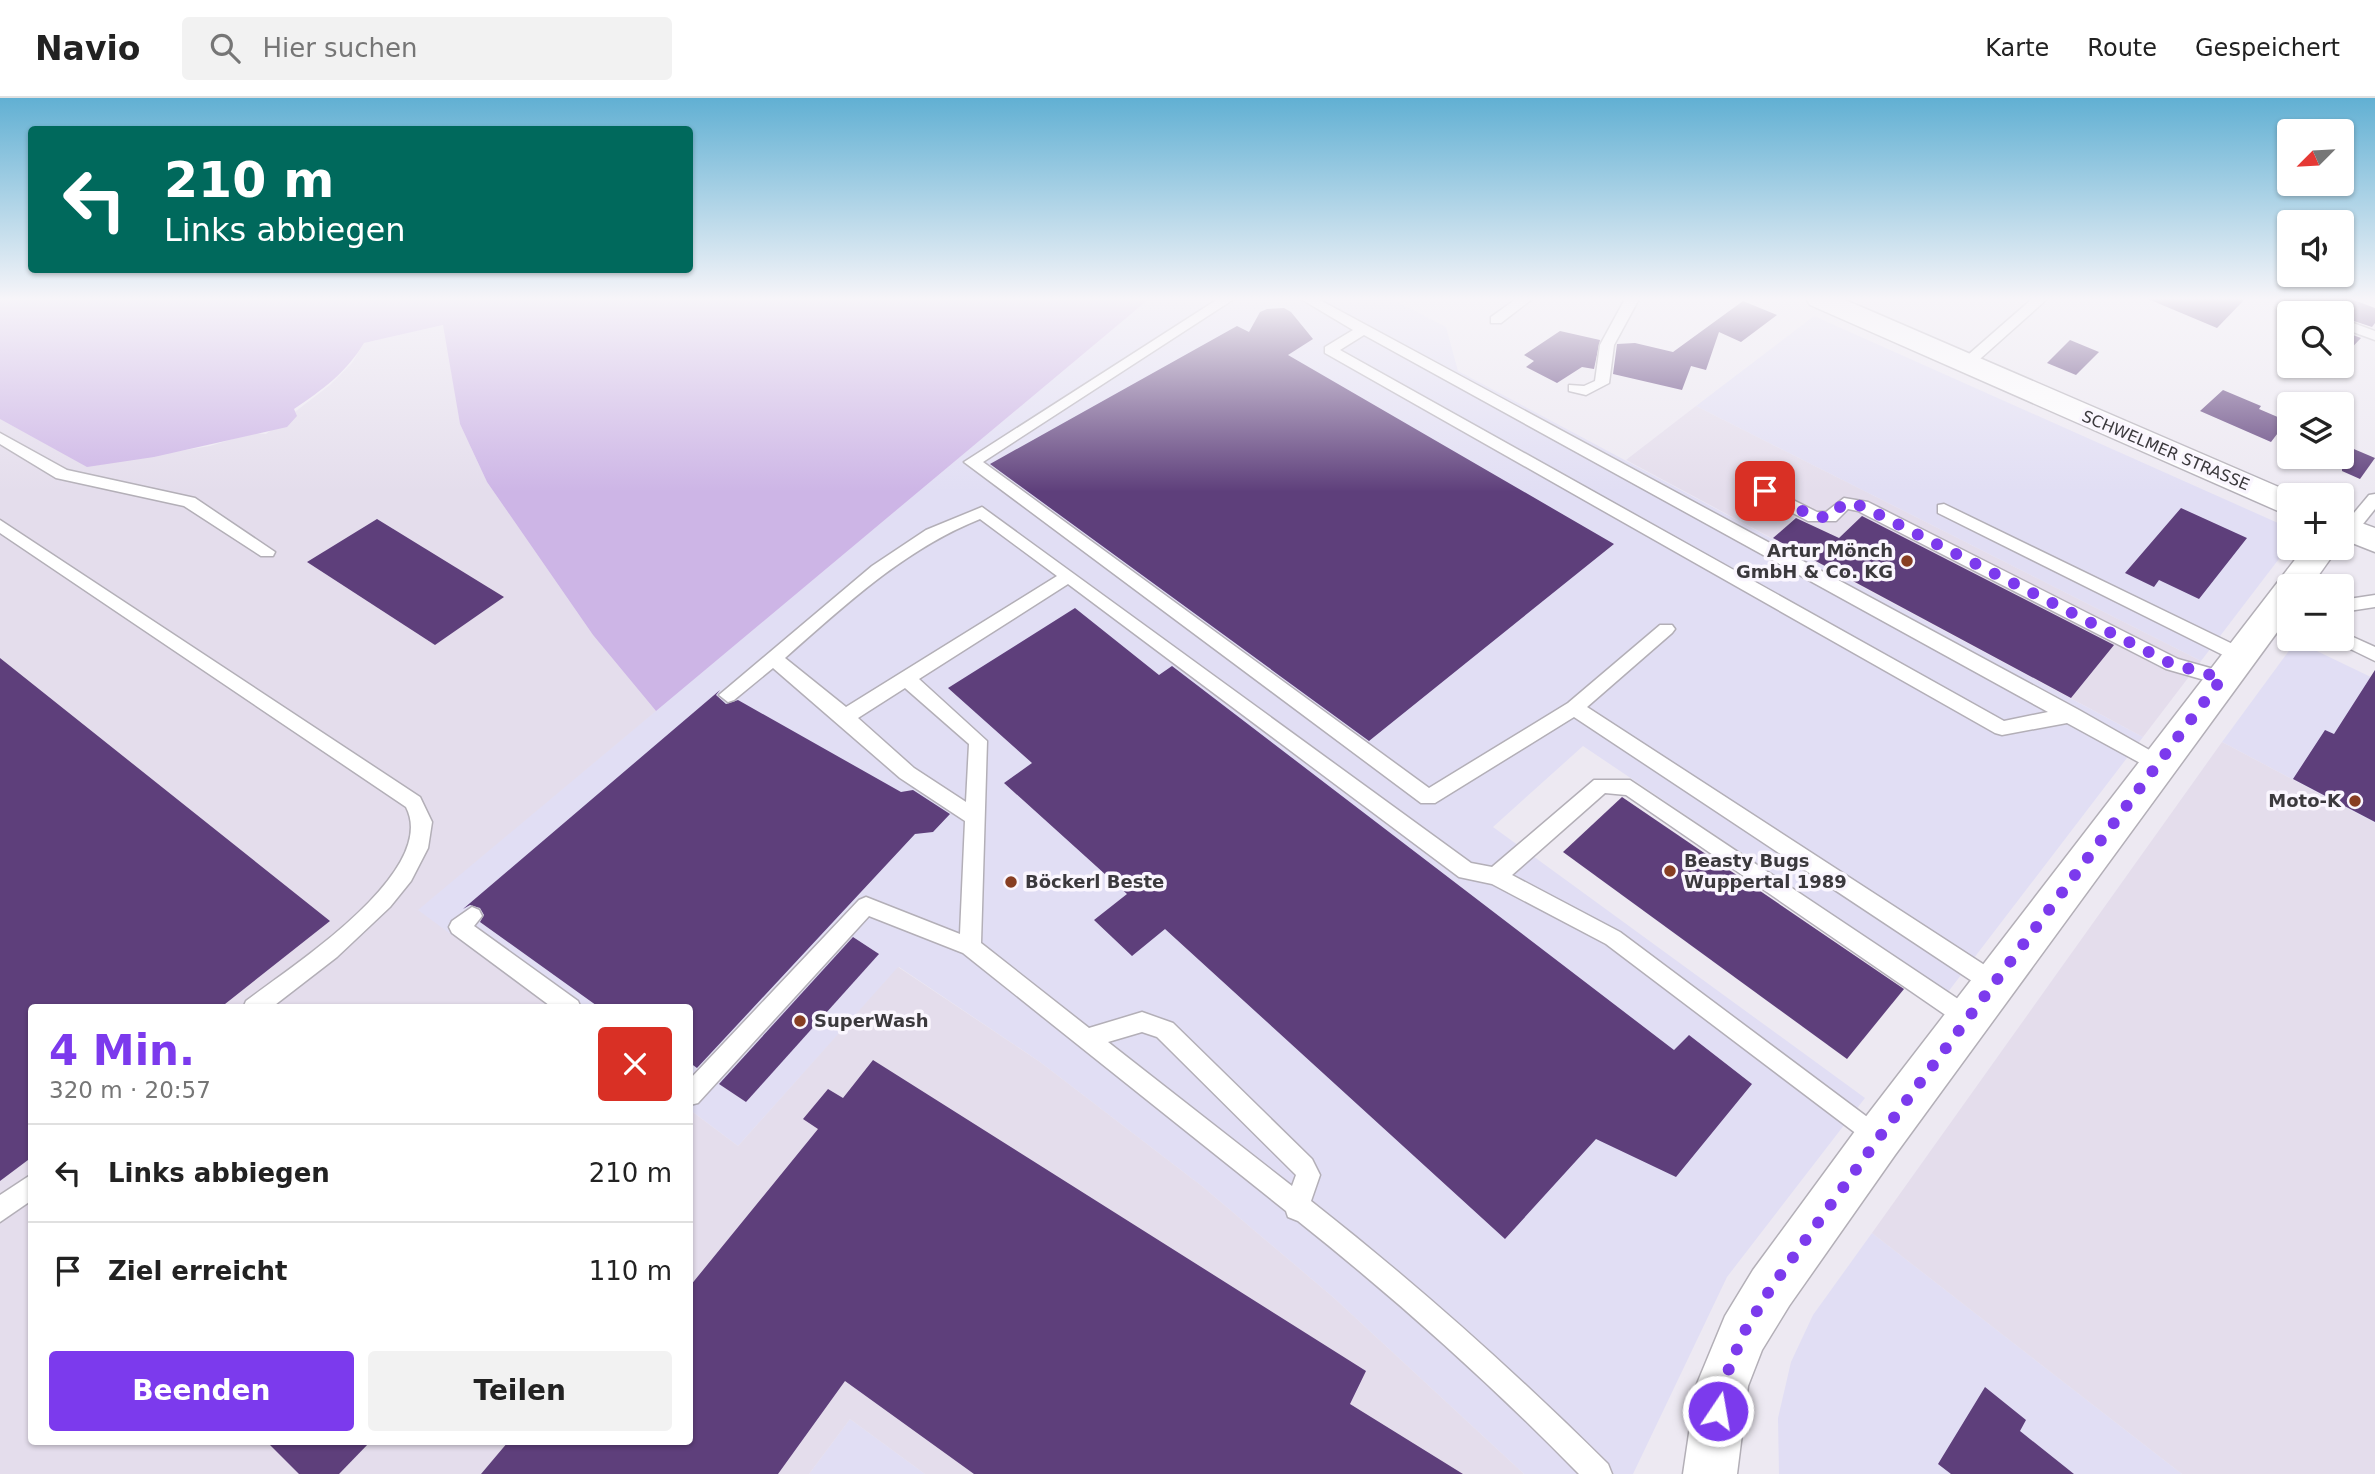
<!DOCTYPE html>
<html lang="de">
<meta charset="utf-8">
<style>
body{margin:0;font-family:"DejaVu Sans",sans-serif;background:#f2f2f2;color:#222;height:100vh;display:flex;flex-direction:column;font-size:26px;white-space:nowrap}
*{box-sizing:border-box;margin:0}
p{font-size:23px;color:#767676}
.icon{flex:none;width:38px;height:38px;fill:none;stroke:currentColor;stroke-width:2;stroke-linecap:round;stroke-linejoin:round}
.map{position:relative;flex:1;overflow:hidden}
.sheet{position:absolute;left:28px;top:906px;width:665px;height:441px;display:flex;flex-direction:column;background:#fff;border-radius:7px;box-shadow:0 2px 5px #0004}
.sheet>*{flex:none}
.top-card{position:absolute;left:28px;top:28px;width:665px;height:147px;border-radius:7px;box-shadow:0 2px 5px #0004;background:#00695c;color:#fff;overflow:hidden}
.needle{width:46px;rotate:246deg}
.fabs{position:absolute;left:2277px;top:21px;display:grid;gap:14px}
.fabs a{display:grid;place-items:center;width:77px;height:77px;border-radius:7px;background:#fff;box-shadow:0 2px 5px #0004;font-size:35px}
.pin{position:absolute;display:grid;place-items:center;width:60px;height:60px;color:#fff;margin:-30px;border-radius:14px;box-shadow:0 4px 10px #0006}
.me{position:absolute;width:77px;margin:-38px;rotate:12deg;stroke-linejoin:round;filter:drop-shadow(0 0 5px #0008)}
.turn{display:flex;align-items:center;gap:24px;height:147px;padding:0 21px;font-size:32px}
.turn .icon{width:91px;height:91px;stroke-width:2.5}
.turn b{display:block;font-size:49px;line-height:60px}
.round{display:grid;place-items:center;flex:none;width:74px;height:74px;border-radius:7px;background:#f2f2f2}
.summary{display:flex;align-items:center;justify-content:space-between;height:119px;padding:0 21px}
h1{font-size:42px;font-weight:700;line-height:52px;color:#7c3aed}
.cta{display:flex;gap:14px;margin-top:auto;padding:14px 21px}
.cta a{flex:1;height:80px;border-radius:7px;background:#7c3aed;color:#fff;font-size:28px;font-weight:700;line-height:80px;text-align:center}
.cta a+a{background:#f2f2f2;color:#222}
ul{padding:0;list-style:none}
li{display:flex;align-items:center;gap:21px;height:98px;padding:0 21px;border-top:2px solid #e0e0e0}
li div{flex:1}
li b{display:block;font-size:26px}
li em{font-style:normal}
header{display:flex;align-items:center;gap:42px;box-sizing:border-box;height:98px;padding:0 35px;background:#fff;border-bottom:2px solid #e0e0e0}
header strong{font-size:33px}
nav{display:flex;gap:38px;margin-inline-start:auto;font-size:24px}
.search{width:490px;height:63px;background:#f2f2f2;display:flex;align-items:center;gap:18px;box-sizing:border-box;padding:0 24px;border-radius:7px;color:#767676;font-size:26px}
.map>svg:first-child{display:block}
.commercial{fill:#e1def4}
.built{fill:#e4ddec}
.green{fill:#cdb5e6}
.building{fill:#5e3f7b}
.lines{fill:none;stroke-linecap:round;stroke-linejoin:round}
.lane-casing{stroke:#b3afb7;stroke-width:3}
.street-casing{stroke:#b3afb7;stroke-width:3}
.secondary-casing{stroke:#b3afb7;stroke-width:3}
.lane{fill:#fff;fill-rule:evenodd}
.street{fill:#fff;fill-rule:evenodd}
.secondary{fill:#fff;fill-rule:evenodd}
.route{stroke:#7c3aed;stroke-width:12;stroke-dasharray:0 21.6}
.poi-dot{fill:#873e22;stroke:#faf6fe;stroke-width:2.5}
.labels{text-anchor:middle;stroke-width:7;stroke-linejoin:round;paint-order:stroke}
.far-street-label{font-size:16px;fill:#3b393d;stroke:#faf6fe}
.poi-label{font-size:18px;font-weight:bold;fill:#3b393d;stroke:#faf6fe;text-anchor:start}
</style>
<header>
<strong>Navio</strong>
<div class="search"><svg class="icon" aria-label="search" viewBox="0 0 24 24"><circle cx="10" cy="10" r="6"/><path d="M15 15l6 6"/></svg>Hier suchen</div>
<nav><a>Karte</a><a>Route</a><a>Gespeichert</a></nav>
</header>
<div class="map">
<svg width="2375" height="1376" viewBox="0 0 2375 1376">
<rect width="100%" height="100%" fill="#ede9f2"/>
<g class="commercial">
<path d="M 1149,201 L 1392,201 L 1446,229 L 1458,273 L 2143,639 L 1948,894 L 1583,648 L 1493,729 L 1865,1000 L 1727,1179 L 1633,1376 L 1524,1376 L 1334,1200 L 1203,1089 L 1040,964 L 899,869 L 738,1048 L 690,1012 L 690,910 L 550,910 L 417,812 Z"/>
<path d="M 1814,218 L 2278,425 L 2288,449 L 2201,563 L 1696,308 Z"/>
<path d="M 2296,543 L 2375,581 L 2375,725 L 2222,644 Z"/>
<path d="M 1872,1135 L 2182,1376 L 1779,1376 L 1778,1320 L 1791,1264 L 1813,1217 Z"/>
<path d="M 850,1321 L 925,1376 L 809,1376 Z"/>
</g>
<g class="built">
<path d="M 444,227 L 460,326 L 487,384 L 593,537 L 656,613 L 418,812 L 551,910 L 32,910 L 32,1344 L 690,1344 L 690,1012 L 738,1048 L 898,869 L 1040,964 L 1203,1089 L 1334,1200 L 1524,1376 L 925,1376 L 850,1321 L 809,1376 L 0,1376 L 0,321 L 87,368 L 210,348 L 252,335 L 266,336 L 330,287 L 352,265 L 364,245 Z"/>
<path d="M 1696,308 L 2201,563 L 2143,639 L 1626,362 Z"/>
<path d="M 2222,644 L 2375,725 L 2375,1376 L 2182,1376 L 1872,1135 Z"/>
</g>
<path class="green" d="M 0,201 L 1149,201 L 656,613 L 593,537 L 487,384 L 460,326 L 443,227 L 364,245 C 346,275 322,292 294,311 L 297,318 L 287,329 L 154,359 L 87,369 L 0,321 Z"/>
<g class="building">
<path d="M 2148,201 L 2245,201 L 2217,230 Z"/>
<path d="M 2342,201 L 2351,201 L 2375,210 L 2375,225 L 2372,229 L 2342,219 Z"/>
<path d="M 1743,203 L 1777,217 L 1741,244 L 1719,234 L 1706,272 L 1691,268 L 1682,292 L 1613,276 L 1617,246 L 1635,245 L 1673,254 Z"/>
<path d="M 1284,210 L 1291,214 L 1313,241 L 1288,257 L 1614,446 L 1369,643 L 990,366 L 1237,228 L 1249,234 L 1260,214 L 1267,211 Z"/>
<path d="M 1560,233 L 1600,242 L 1594,271 L 1582,269 L 1557,285 L 1526,269 L 1534,263 L 1524,257 Z"/>
<path d="M 2342,233 L 2361,240 L 2342,260 Z"/>
<path d="M 2070,242 L 2099,254 L 2076,277 L 2047,265 Z"/>
<path d="M 2223,292 L 2261,308 L 2259,311 L 2287,323 L 2271,344 L 2200,313 Z"/>
<path d="M 2342,346 L 2375,360 L 2360,381 L 2342,373 Z"/>
<path d="M 2181,410 L 2247,440 L 2199,501 L 2159,482 L 2154,489 L 2125,475 Z"/>
<path d="M 1862,418 L 2114,547 L 2071,600 L 1773,440 L 1796,420 L 1839,440 Z"/>
<path d="M 377,421 L 504,499 L 435,547 L 307,464 Z"/>
<path d="M 1075,510 L 1159,577 L 1172,568 L 1674,952 L 1689,937 L 1752,986 L 1676,1079 L 1596,1041 L 1505,1141 L 1165,831 L 1132,858 L 1094,822 L 1127,796 L 1004,685 L 1032,665 L 948,590 Z"/>
<path d="M 0,560 L 330,823 L 220,910 L 32,910 L 32,1059 L 0,1083 Z"/>
<path d="M 2375,572 L 2375,724 L 2293,681 L 2325,632 L 2334,636 Z"/>
<path d="M 720,592 L 716,597 L 726,606 L 738,602 L 901,694 L 913,692 L 950,716 L 933,734 L 915,736 L 697,970 L 690,965 L 690,910 L 600,910 L 480,824 L 484,817 L 480,810 L 470,807 L 463,811 Z"/>
<path d="M 1622,699 L 1904,891 L 1847,961 L 1563,754 Z"/>
<path d="M 853,839 L 879,856 L 746,1004 L 719,986 Z"/>
<path d="M 873,962 L 1366,1273 L 1350,1306 L 1463,1376 L 974,1376 L 845,1283 L 778,1376 L 481,1376 L 508,1344 L 690,1344 L 690,1188 L 818,1031 L 803,1021 L 828,991 L 843,1000 Z"/>
<path d="M 1985,1289 L 2026,1322 L 2020,1333 L 2074,1376 L 1951,1376 L 1938,1366 Z"/>
<path d="M 267,1344 L 370,1344 L 339,1376 L 299,1376 Z"/>
</g>
<g class="lines">
<defs>
<g id="lane">
<path d="M 1218,201 L 1234,201 L 983,364 L 1429,690 L 1568,605 L 1660,527 L 1672,527 L 1675,531 L 1672,535 L 1587,609 L 2003,879 L 2006,886 L 2003,893 L 1995,896 L 1987,893 L 1574,619 L 1435,705 L 1421,705 L 964,364 Z"/>
<path d="M 1301,201 L 1318,201 L 2079,612 L 2167,662 L 2170,667 L 2167,672 L 2153,672 L 2067,625 L 2002,637 L 1995,635 L 1325,255 L 1325,249 L 1353,232 ZM 1364,237 L 2048,614 L 2004,623 L 1340,252 Z"/>
<path d="M 1516,201 L 1532,201 L 1501,225 L 1491,225 L 1491,219 Z"/>
<path d="M 1625,201 L 1639,201 L 1614,247 L 1609,285 L 1586,297 L 1569,293 L 1569,287 L 1584,288 L 1595,283 L 1600,247 Z"/>
<path d="M 2032,201 L 2047,201 L 1971,269 L 1961,269 L 1961,263 Z"/>
<path d="M 2342,221 L 2375,233 L 2375,242 L 2342,230 Z"/>
<path d="M 0,335 L 67,372 L 195,400 L 275,454 L 273,458 L 261,458 L 184,408 L 56,380 L 0,346 Z"/>
<path d="M 1765,388 L 1817,414 L 1826,414 L 1844,400 L 1868,404 L 2178,561 L 2228,575 L 2231,580 L 2222,587 L 2166,571 L 1858,413 L 1848,411 L 1836,423 L 1808,423 L 1759,397 L 1759,389 Z"/>
<path d="M 2375,396 L 2375,411 L 2355,436 L 2343,436 L 2343,428 L 2369,397 Z"/>
<path d="M 1944,406 L 2245,552 L 2248,557 L 2245,562 L 2233,562 L 1938,415 L 1938,407 Z"/>
<path d="M 982,409 L 1471,765 L 1492,769 L 1594,682 L 1630,682 L 1976,913 L 1979,920 L 1976,927 L 1968,930 L 1960,927 L 1626,697 L 1605,695 L 1512,777 L 1620,834 L 1886,1033 L 1890,1041 L 1886,1049 L 1878,1052 L 1606,846 L 1492,786 L 1459,779 L 1068,486 L 919,581 L 987,643 L 981,845 L 1089,930 L 1142,914 L 1173,925 L 1312,1061 L 1320,1077 L 1311,1103 C 1418,1187 1512,1271 1608,1366 L 1612,1376 L 1579,1376 C 1490,1285 1397,1202 1298,1123 L 1288,1119 L 1286,1113 L 963,855 L 869,818 L 698,1005 L 690,1007 L 690,981 L 859,802 L 866,799 L 960,836 L 965,723 L 900,680 L 773,570 L 734,602 L 728,604 L 719,597 L 872,468 L 926,432 ZM 980,421 L 1057,478 L 846,609 L 785,560 C 846,506 905,451 980,421 ZM 905,590 L 969,646 L 966,704 L 914,670 L 858,620 ZM 1142,934 L 1157,939 L 1296,1077 L 1292,1088 L 1108,944 Z"/>
<path d="M 0,422 L 420,699 L 432,724 L 428,750 L 411,783 L 390,809 L 337,859 L 271,910 L 243,910 L 246,903 C 289,870 440,774 406,709 L 0,435 Z"/>
<path d="M 2375,497 L 2375,509 L 2342,514 L 2342,502 Z"/>
<path d="M 2342,534 L 2375,549 L 2375,563 L 2336,544 L 2334,541 L 2342,541 Z"/>
<path d="M 472,809 L 479,812 L 482,818 L 474,828 L 578,903 L 581,910 L 553,910 L 452,835 L 449,829 L 452,823 Z"/>
<path d="M 32,1076 L 32,1102 L 0,1124 L 0,1097 Z"/>
</g>
<path id="street" d="M 2304,450 L 2338,450 L 2311,488 L 2289,488 L 2289,518 L 1895,1057 L 1789,1208 L 1762,1252 L 1748,1288 L 1737,1376 L 1683,1376 L 1696,1288 L 1725,1218 L 1753,1172 L 1861,1025 Z"/>
<g id="secondary">
<path d="M 1806,201 L 1843,201 L 2297,397 L 2289,397 L 2289,416 L 2278,413 L 1810,207 Z"/>
<path d="M 2342,418 L 2375,430 L 2375,454 L 2342,441 Z"/>
</g>
</defs>
<use href="#lane" class="lane-casing"/>
<use href="#street" class="street-casing"/>
<use href="#secondary" class="secondary-casing"/>
<use href="#lane" class="lane"/>
<use href="#street" class="street"/>
<use href="#secondary" class="secondary"/>
</g>
<linearGradient id="sky" x2="0" y2="1"><stop stop-color="#61b0d3"/><stop offset="0.51" stop-color="#f7f5f9"/><stop offset="1" stop-color="#f7f5f9" stop-opacity="0"/></linearGradient>
<rect width="2375" height="394" fill="url(#sky)"/>
<g class="lines">
<path class="route" d="M 1718,1313 L 1722,1288 L 1743,1236 L 1771,1190 L 1878,1041 L 2222,580 L 2172,566 L 1862,408 L 1844,405 L 1830,419 L 1814,419 L 1765,393"/>
</g>
<g class="poi-dot">
<circle cx="1907" cy="463" r="7"/>
<circle cx="2355" cy="703" r="7"/>
<circle cx="1670" cy="773" r="7"/>
<circle cx="1011" cy="784" r="7"/>
<circle cx="800" cy="923" r="7"/>
</g>
<g class="labels">
<g class="far-street-label">
<text transform="translate(2166 352) rotate(23)" y="6">SCHWELMER STRASSE</text>
</g>
<g class="poi-label">
<text x="1893" y="459" text-anchor="end">Artur Mönch<tspan x="1893" dy="21">GmbH &amp; Co. KG</tspan></text>
<text x="2341" y="709" text-anchor="end">Moto-K</text>
<text x="1684" y="769">Beasty Bugs<tspan x="1684" dy="21">Wuppertal 1989</tspan></text>
<text x="1025" y="790">Böckerl Beste</text>
<text x="814" y="929">SuperWash</text>
</g>
</g>
</svg>
<div class="fabs">
<a><svg class="needle" viewBox="-14 -14 28 28"><path d="M0-13l5 13h-10z" fill="#e53935"/><path d="M0 13l5-13h-10z" fill="#767676"/></svg></a>
<a><svg class="icon" aria-label="sound" viewBox="0 0 24 24"><path d="M4 9h4l5-4v14l-5-4H4zM17 9q2 3 0 6"/></svg></a>
<a><svg class="icon" aria-label="search" viewBox="0 0 24 24"><circle cx="10" cy="10" r="6"/><path d="M15 15l6 6"/></svg></a>
<a><svg class="icon" aria-label="layers" viewBox="0 0 24 24"><path d="M12 4l9 5-9 5-9-5zM3 14l9 5 9-5"/></svg></a>
<a>+</a>
<a>−</a>
</div>
<div class="pin" style="left:1765px;top:393px;background:#d93025"><svg class="icon" aria-label="arrive" viewBox="0 0 24 24"><path d="M6 21V4h12l-3 4 3 4H6"/></svg></div>
<svg class="me" style="left:1718px;top:1313px" viewBox="-20 -20 40 40"><circle r="17" fill="#7c3aed" stroke="#fff" stroke-width="3"/><path d="M0-11L8 9 0 5-8 9z" fill="#fff"/></svg>
<div class="top-card">
<div class="turn"><svg class="icon" aria-label="left" viewBox="0 0 24 24"><path d="M17 20v-9H6M10 6l-5 5 5 5"/></svg><div><b>210 m</b>Links abbiegen</div></div>
</div>
<section class="sheet">
<div class="summary"><div><h1>4 Min.</h1><p>320 m · 20:57</p></div><a class="round" style="background:#d93025;color:#fff"><svg class="icon" aria-label="close" viewBox="0 0 24 24"><path d="M6 6l12 12M18 6L6 18"/></svg></a></div>
<ul>
<li><svg class="icon" aria-label="left" viewBox="0 0 24 24"><path d="M17 20v-9H6M10 6l-5 5 5 5"/></svg><div><b>Links abbiegen</b></div><em>210 m</em></li>
<li><svg class="icon" aria-label="arrive" viewBox="0 0 24 24"><path d="M6 21V4h12l-3 4 3 4H6"/></svg><div><b>Ziel erreicht</b></div><em>110 m</em></li>
</ul>
<div class="cta"><a>Beenden</a><a>Teilen</a></div>
</section>
</div>
